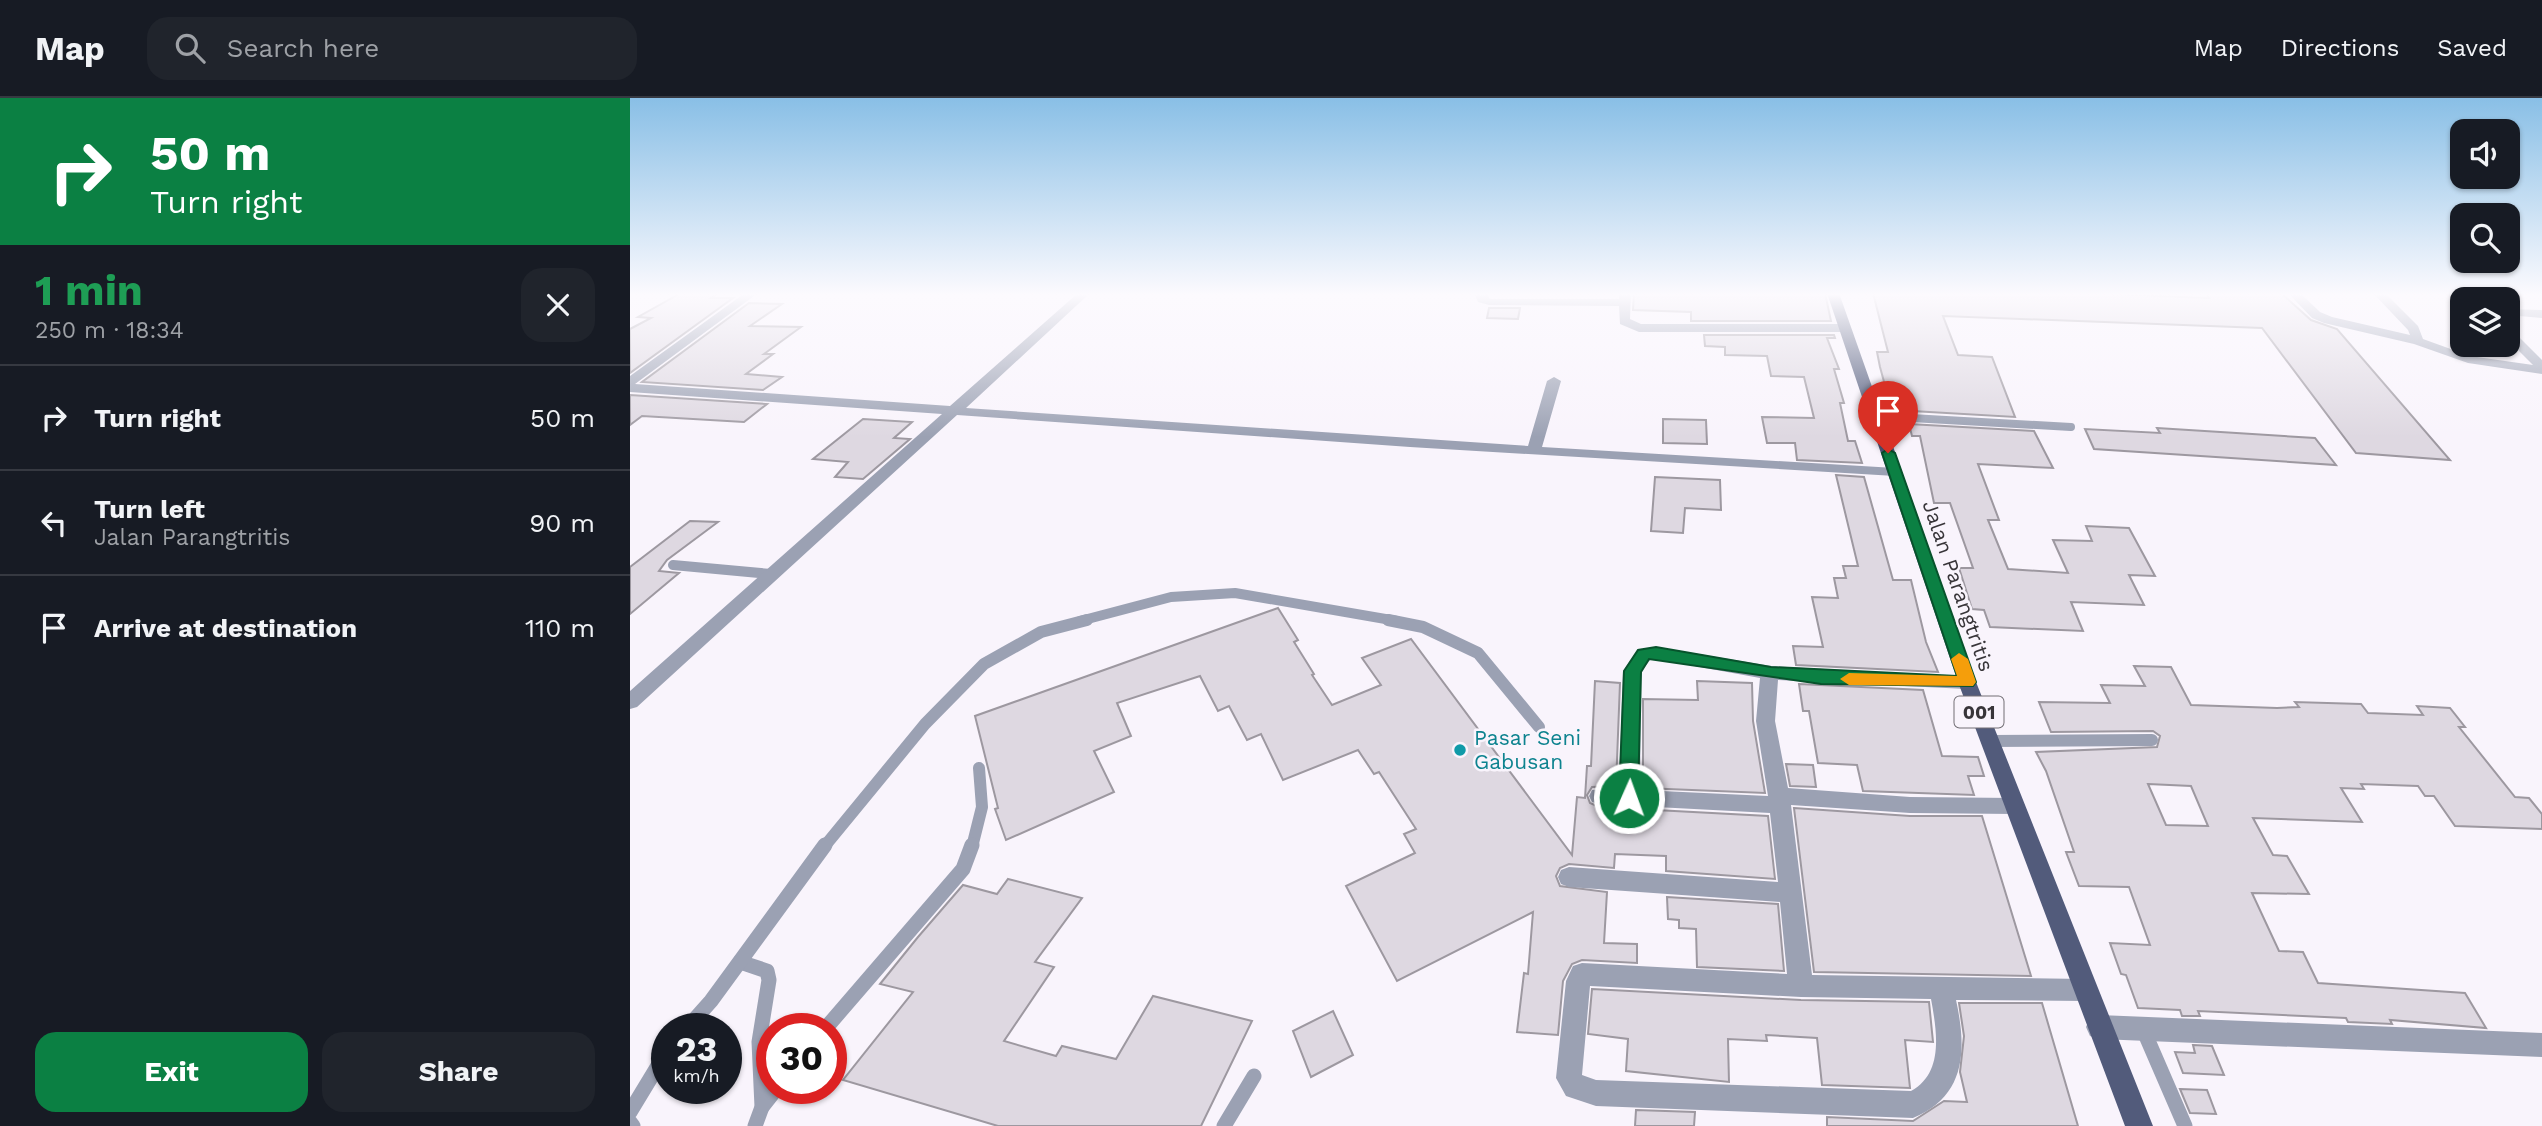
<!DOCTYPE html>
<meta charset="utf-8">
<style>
body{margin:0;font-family:"Work Sans",sans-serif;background:#20242c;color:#f1f3f6;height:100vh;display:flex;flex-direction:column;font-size:26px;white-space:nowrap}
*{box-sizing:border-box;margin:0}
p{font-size:23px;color:#9ea1a6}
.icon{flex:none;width:38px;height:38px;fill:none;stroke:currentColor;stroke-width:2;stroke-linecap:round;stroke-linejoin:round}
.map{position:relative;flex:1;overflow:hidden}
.details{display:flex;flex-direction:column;background:#171b24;width:630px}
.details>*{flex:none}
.top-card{background:#0b8043;color:#fff;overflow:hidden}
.tools{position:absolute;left:1820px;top:21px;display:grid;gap:14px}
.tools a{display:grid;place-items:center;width:70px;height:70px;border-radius:14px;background:#171b24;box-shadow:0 2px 5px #0004;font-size:35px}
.speed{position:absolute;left:21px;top:915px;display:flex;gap:14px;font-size:35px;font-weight:700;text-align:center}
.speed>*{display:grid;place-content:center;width:91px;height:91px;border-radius:50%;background:#171b24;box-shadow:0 2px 5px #0004;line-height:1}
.speed small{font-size:18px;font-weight:400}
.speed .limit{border:10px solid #d22;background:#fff;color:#111}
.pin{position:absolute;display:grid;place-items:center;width:60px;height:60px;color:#fff;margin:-72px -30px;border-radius:50% 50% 50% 0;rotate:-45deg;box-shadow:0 0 7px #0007}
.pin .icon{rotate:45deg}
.me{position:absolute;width:77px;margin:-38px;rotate:2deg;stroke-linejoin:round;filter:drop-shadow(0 0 5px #0008)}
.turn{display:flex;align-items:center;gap:24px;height:147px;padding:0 35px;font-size:32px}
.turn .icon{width:91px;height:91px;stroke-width:2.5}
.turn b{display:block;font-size:49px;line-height:60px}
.round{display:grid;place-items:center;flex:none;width:74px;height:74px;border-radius:21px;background:#20242c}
.headline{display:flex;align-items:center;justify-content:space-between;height:119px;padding:0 35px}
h1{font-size:42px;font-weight:700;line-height:52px;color:#1e9e55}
.cta{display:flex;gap:14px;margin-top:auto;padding:14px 35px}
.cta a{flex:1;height:80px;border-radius:21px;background:#0b8043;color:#fff;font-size:28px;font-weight:700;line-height:80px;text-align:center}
.cta a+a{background:#20242c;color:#f1f3f6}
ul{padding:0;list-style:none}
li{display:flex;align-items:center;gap:21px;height:105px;padding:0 35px;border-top:2px solid #363941}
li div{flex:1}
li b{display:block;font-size:26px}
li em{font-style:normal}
header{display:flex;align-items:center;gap:42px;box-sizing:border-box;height:98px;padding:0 35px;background:#171b24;border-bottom:2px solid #363941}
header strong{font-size:33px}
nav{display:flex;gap:38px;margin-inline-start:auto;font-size:24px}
.search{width:490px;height:63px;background:#20242c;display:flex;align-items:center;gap:18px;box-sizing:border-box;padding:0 24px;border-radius:21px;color:#9ea1a6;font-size:26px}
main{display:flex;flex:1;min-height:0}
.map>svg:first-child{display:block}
.building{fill:#ded8e1;stroke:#9d98a0;stroke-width:2;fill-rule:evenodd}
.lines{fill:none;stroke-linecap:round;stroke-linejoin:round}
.service-far3{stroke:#9ba1b3;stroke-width:8}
.service-far2{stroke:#9ba1b3;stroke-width:10}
.service-far1{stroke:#9ba1b3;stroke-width:12}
.service{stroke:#9ba1b3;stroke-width:15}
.minor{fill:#9ba1b3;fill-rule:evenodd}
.primary{fill:#525b7b;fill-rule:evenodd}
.route{fill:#0b8043;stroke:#07532c;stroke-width:2}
.slow{fill:#f59e0b}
.culture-dot{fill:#0f9aa8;stroke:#f9f4fc;stroke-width:2.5}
.labels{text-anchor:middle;stroke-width:5;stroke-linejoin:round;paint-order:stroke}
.shield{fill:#f9f4fc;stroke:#726e74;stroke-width:2}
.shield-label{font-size:19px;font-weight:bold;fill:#383539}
.street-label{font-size:21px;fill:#383539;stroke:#f9f4fc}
.culture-label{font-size:21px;fill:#0d838f;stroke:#f9f4fc;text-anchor:start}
</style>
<header>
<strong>Map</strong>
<div class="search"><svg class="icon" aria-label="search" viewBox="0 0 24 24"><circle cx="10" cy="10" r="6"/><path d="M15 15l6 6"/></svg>Search here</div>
<nav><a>Map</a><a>Directions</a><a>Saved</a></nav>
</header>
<main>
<section class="details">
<div class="top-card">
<div class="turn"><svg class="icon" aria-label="right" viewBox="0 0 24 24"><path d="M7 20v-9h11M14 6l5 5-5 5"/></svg><div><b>50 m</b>Turn right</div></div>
</div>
<div class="headline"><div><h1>1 min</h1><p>250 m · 18:34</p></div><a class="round"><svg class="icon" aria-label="close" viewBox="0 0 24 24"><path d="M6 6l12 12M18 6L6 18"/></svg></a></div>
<ul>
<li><svg class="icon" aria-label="right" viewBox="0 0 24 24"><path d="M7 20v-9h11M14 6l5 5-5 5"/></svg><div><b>Turn right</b></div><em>50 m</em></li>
<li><svg class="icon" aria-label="left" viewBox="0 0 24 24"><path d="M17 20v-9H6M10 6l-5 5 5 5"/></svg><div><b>Turn left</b><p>Jalan Parangtritis</p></div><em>90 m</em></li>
<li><svg class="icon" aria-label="arrive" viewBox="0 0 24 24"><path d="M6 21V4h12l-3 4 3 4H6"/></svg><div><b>Arrive at destination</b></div><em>110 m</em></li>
</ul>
<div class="cta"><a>Exit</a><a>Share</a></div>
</section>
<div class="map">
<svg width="1912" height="1028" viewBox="0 0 1912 1028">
<rect width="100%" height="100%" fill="#f9f4fc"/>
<g class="building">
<path d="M 51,195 L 89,195 L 81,200 L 103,200 L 0,275 L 0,231 L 21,220 L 8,219 Z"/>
<path d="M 1004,195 L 1195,195 L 1201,223 L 1061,223 L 1061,214 L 1003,212 Z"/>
<path d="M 1243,195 L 1452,195 L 1579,200 L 1576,195 L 1651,195 L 1681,222 L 1707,231 L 1820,362 L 1726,355 L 1632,230 L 1313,218 L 1328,257 L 1362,259 L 1385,319 L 1265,312 L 1260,291 L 1256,291 L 1250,269 L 1247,254 L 1258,254 Z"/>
<path d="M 119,205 L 152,206 L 120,228 L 171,229 L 134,256 L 143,256 L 116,276 L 152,279 L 133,292 L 12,284 Z"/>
<path d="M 859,210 L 890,210 L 888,221 L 857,220 Z"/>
<path d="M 1074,237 L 1204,237 L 1205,240 L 1197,240 L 1209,271 L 1204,271 L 1214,305 L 1210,305 L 1218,343 L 1225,343 L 1232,365 L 1167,362 L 1165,345 L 1137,345 L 1132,319 L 1184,320 L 1174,279 L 1141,278 L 1137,258 L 1095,257 L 1095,249 L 1075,248 Z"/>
<path d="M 0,297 L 137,306 L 114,324 L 12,318 L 0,327 Z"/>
<path d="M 233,321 L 282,324 L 264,340 L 280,341 L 233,381 L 205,379 L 218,364 L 183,361 Z"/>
<path d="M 1033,321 L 1076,322 L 1077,346 L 1033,345 Z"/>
<path d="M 1279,326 L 1404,333 L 1423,370 L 1348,366 L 1369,422 L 1358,422 L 1378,471 L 1438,475 L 1423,442 L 1462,443 L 1456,428 L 1499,430 L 1525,478 L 1499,477 L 1514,507 L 1441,504 L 1453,533 L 1360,529 L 1354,512 L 1342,511 L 1329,470 L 1343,470 L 1320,405 L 1304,405 L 1290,338 L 1282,338 Z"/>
<path d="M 1527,330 L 1685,340 L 1706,367 L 1464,351 L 1455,331 L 1530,335 Z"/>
<path d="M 1206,377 L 1234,379 L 1263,482 L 1281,482 L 1296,544 L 1308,574 L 1166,567 L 1163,548 L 1193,549 L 1182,499 L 1208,500 L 1204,480 L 1216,480 L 1213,468 L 1228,468 Z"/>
<path d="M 1025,379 L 1090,382 L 1091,412 L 1055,410 L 1053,435 L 1021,433 Z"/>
<path d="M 60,423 L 88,424 L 37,462 L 29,473 L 49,475 L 0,516 L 0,469 Z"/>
<path d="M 648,510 L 668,542 L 664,544 L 684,576 L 682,577 L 702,607 L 751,587 L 732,560 L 781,541 L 942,757 L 947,699 L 955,700 L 957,668 L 961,668 L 965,583 L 990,585 L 986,688 L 962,689 L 957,697 L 960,705 L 969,709 L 1138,718 L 1145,781 L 1036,773 L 1036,758 L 985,756 L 984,770 L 939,766 L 930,770 L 926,778 L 930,788 L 977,794 L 974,845 L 1007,846 L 1007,865 L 952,862 L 942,866 L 933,883 L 928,937 L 887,934 L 894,875 L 898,876 L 903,814 L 767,883 L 716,788 L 785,755 L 774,736 L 786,731 L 749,674 L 744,676 L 728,652 L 653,682 L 631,636 L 617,642 L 599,608 L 588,613 L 570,578 L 487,605 L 501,638 L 464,653 L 484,694 L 376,742 L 365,711 L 368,710 L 345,618 Z"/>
<path d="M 1504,568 L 1541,569 L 1561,607 L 1647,610 L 1669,609 L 1665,604 L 1731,606 L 1738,615 L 1793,617 L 1787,608 L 1820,610 L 1835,629 L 1829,629 L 1885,699 L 1899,700 L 1912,716 L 1912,731 L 1825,728 L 1804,698 L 1795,698 L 1788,688 L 1731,686 L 1734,691 L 1711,690 L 1732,724 L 1623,720 L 1643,757 L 1657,758 L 1679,796 L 1622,795 L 1649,853 L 1673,854 L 1688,885 L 1835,895 L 1856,930 L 1760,922 L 1762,926 L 1718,924 L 1716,920 L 1568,913 L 1570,918 L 1552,918 L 1550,912 L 1508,910 L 1496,877 L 1491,876 L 1480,845 L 1520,847 L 1499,789 L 1449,788 L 1436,754 L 1444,754 L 1416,673 L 1406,654 L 1527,649 L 1530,638 L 1523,633 L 1421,634 L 1409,604 L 1480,605 L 1471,587 L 1515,588 ZM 1518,686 L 1561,688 L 1578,728 L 1536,727 Z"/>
<path d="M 1067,583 L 1122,585 L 1123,623 L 1135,695 L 1013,690 L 1013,601 L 1068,602 Z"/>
<path d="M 1169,586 L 1293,592 L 1312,658 L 1348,659 L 1354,678 L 1338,678 L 1344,697 L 1233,693 L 1227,667 L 1188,665 L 1179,613 L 1173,613 Z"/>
<path d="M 1156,666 L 1183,667 L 1186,689 L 1160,688 Z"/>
<path d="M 1164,710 L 1280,718 L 1352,718 L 1401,878 L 1184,874 Z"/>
<path d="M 378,781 L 452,800 L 405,864 L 424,869 L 374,943 L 426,958 L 432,948 L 486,961 L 523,898 L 622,923 L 571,1028 L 368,1028 L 213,982 L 283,894 L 250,886 L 288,839 L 333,787 L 367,796 Z"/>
<path d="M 1037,799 L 1148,806 L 1154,873 L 1067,869 L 1066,831 L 1049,830 L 1049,822 L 1038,821 Z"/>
<path d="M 962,891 L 1171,902 L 1299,904 L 1303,944 L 1275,942 L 1280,990 L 1192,987 L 1187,940 L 1136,937 L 1137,943 L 1098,941 L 1099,984 L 996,973 L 998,941 L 958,936 Z"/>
<path d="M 1329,905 L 1412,905 L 1448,1028 L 1197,1028 L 1197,1019 L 1283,1023 L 1314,1003 L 1337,1004 L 1330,974 L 1334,938 Z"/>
<path d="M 703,913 L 723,957 L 681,979 L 663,933 Z"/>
<path d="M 1563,947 L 1582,948 L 1594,977 L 1553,975 L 1545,954 L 1565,955 Z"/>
<path d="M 1550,991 L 1577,992 L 1586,1016 L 1560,1015 Z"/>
<path d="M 1006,1012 L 1065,1014 L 1064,1028 L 1005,1028 Z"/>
</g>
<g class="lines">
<path class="service-far3" d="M 1246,318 L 1441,329"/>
<g class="service-far2">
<path d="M 43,467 L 141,476"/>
<path d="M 450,523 L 541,499 L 605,495 L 767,523"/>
</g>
<g class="service-far1">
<path d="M 758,522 L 793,529 L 848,555 L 909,629"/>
<path d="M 1360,643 L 1522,642"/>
<path d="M 194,749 L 295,626 L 354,566 L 411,534 L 457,522"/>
<path d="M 342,749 L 352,709 L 349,670"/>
</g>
<g class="service">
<path d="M 110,864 L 137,873 L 139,882 L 129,944 L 132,1009 L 125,1028"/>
<path d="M 56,931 L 81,903 L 195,747"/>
<path d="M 195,931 L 333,771 L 342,747"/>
<path d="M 1513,931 L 1555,1028"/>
<path d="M 132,1009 L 147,990"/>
<path d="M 0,1014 L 37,953"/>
<path d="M 0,1024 L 3,1028"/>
<path d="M 594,1028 L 624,978"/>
</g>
<g class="minor">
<path d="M 115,195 L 128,195 L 5,286 L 320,308 L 448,195 L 460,195 L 336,310 L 898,348 L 917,283 L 924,279 L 931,283 L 912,349 L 1265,370 L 1272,374 L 1265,378 L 780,349 L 327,317 L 7,609 L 0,611 L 0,593 L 312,316 L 0,294 L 0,278 Z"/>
<path d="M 844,195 L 856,195 L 860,201 L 989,201 L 989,195 L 1001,195 L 1000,221 L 1011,226 L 1215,226 L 1221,230 L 1215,234 L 1009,234 L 990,226 L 989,208 L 859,207 L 848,204 Z"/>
<path d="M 1658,195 L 1670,195 L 1690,214 L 1702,219 L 1780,237 L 1778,232 L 1743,195 L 1755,195 L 1788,228 L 1793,241 L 1840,258 L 1903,267 L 1878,242 L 1878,231 L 1882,232 L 1912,262 L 1912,276 L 1838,265 L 1784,246 L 1694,225 L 1682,220 Z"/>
<path d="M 1829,195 L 1842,195 L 1848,201 L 1835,201 Z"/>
<path d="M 1878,211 L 1912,212 L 1912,220 L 1878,217 Z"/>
<path d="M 1026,549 L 1141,568 L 1344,579 L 1346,584 L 1344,589 L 1337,591 L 1148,582 L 1145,623 L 1158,690 L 1280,699 L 1384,700 L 1391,702 L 1395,708 L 1391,714 L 1384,716 L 1280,715 L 1161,707 L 1182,877 L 1455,881 L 1464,884 L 1467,892 L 1464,900 L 1455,903 L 1326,902 C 1337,952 1336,998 1283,1020 L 966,1008 L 936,998 L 926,980 L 936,883 L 943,868 L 952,865 L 1157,876 L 1150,804 L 939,789 L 931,786 L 928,779 L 931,772 L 939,769 L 1148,784 L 1140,715 L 969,706 L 962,704 L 959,698 L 962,692 L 989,691 L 993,573 L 1008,552 ZM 1026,561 L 1130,580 L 1126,623 L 1138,698 L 1010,692 L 1011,574 L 1020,562 ZM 960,888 L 1171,899 L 1301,901 C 1307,934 1314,975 1281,993 L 966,982 L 952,977 Z"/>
<path d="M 1469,917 L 1912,935 L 1912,959 L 1469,941 L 1460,938 L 1456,929 L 1460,920 Z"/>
</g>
<path class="primary" d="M 1197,195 L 1209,195 L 1346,584 L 1523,1028 L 1495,1028 L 1328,584 Z"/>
</g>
<linearGradient id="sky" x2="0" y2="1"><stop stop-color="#89bfe6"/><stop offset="0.58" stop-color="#fcfafe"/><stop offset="1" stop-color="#fcfafe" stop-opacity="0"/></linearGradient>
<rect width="1912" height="339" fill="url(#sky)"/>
<path class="route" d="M 1258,351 L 1265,355 L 1346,584 L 1343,588 L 1191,586 L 1019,561 L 1011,574 L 1008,700 L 1005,705 L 992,705 L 989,700 L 994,573 L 1008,552 L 1026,549 L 1141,569 L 1327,578 L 1252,355 Z"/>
<path class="slow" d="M 1329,555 L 1338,561 L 1346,584 L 1343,588 L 1219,587 L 1210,581 L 1219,575 L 1327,578 L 1321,561 Z"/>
<circle class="culture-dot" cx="830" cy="652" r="7"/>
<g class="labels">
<rect class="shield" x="1324.5" y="598.5" width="49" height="31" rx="5"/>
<g class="shield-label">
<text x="1349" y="621">001</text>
</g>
<g class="street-label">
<text transform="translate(1328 488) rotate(71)" y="7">Jalan Parangtritis</text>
</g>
<g class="culture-label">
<text x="844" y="647">Pasar Seni<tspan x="844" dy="24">Gabusan</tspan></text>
</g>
</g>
</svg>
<div class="tools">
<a><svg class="icon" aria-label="sound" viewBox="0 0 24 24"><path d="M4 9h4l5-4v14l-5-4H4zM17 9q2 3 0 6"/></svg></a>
<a><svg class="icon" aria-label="search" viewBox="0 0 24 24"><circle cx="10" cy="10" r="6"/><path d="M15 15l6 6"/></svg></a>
<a><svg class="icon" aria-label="layers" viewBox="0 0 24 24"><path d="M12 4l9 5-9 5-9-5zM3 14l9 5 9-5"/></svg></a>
</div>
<div class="speed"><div>23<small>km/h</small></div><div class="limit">30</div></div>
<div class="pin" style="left:1258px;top:355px;background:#d93025"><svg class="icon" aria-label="arrive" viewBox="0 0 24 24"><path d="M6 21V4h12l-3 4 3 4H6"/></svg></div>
<svg class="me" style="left:999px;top:700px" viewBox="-20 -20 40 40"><circle r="17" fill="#0b8043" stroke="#fff" stroke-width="3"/><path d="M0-11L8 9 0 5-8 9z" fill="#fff"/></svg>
</div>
</main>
